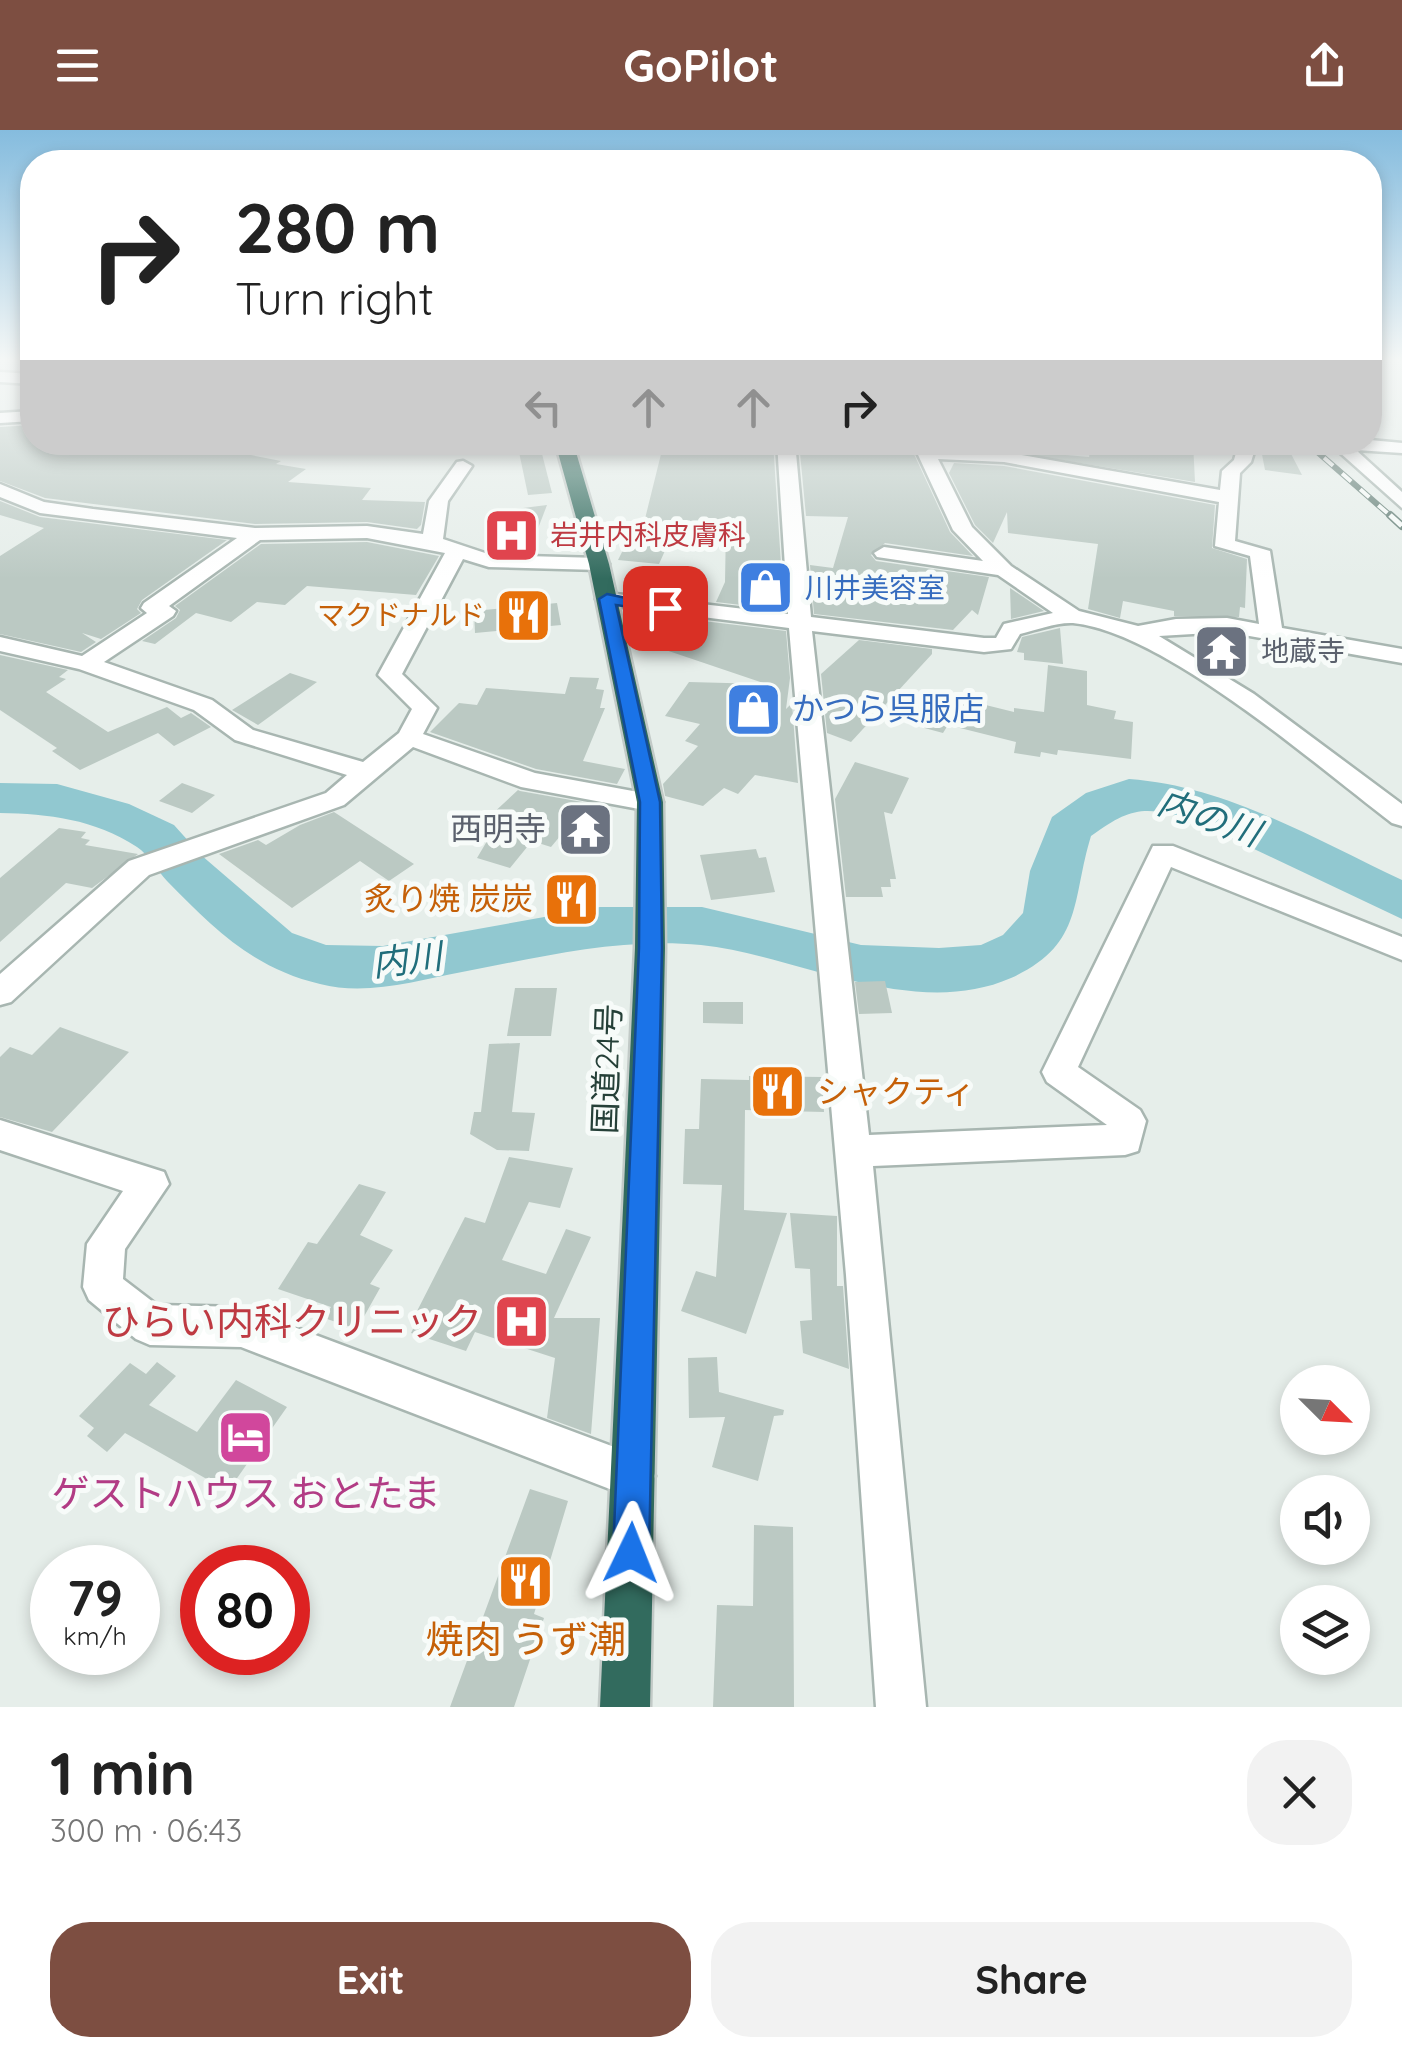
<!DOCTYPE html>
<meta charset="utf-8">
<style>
body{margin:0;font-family:Quicksand,"Noto Sans JP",sans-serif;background:#f2f2f2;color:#222;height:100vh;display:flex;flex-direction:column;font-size:38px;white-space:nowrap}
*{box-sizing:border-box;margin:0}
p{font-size:32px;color:#767676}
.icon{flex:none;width:55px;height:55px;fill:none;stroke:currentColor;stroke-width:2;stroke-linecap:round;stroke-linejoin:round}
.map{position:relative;height:1577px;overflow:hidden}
.panel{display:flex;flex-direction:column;background:#fff;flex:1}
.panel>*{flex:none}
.banner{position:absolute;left:20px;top:20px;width:1362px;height:305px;border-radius:40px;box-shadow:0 5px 15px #0003;background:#fff;color:#222;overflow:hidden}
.needle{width:65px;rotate:114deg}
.tools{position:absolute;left:1280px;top:1235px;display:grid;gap:20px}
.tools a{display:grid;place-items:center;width:90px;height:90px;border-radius:50%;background:#fff;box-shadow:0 5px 15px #0003;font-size:50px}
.speed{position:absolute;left:30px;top:1415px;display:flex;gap:20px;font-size:50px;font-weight:700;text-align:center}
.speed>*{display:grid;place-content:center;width:130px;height:130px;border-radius:50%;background:#fff;box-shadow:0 5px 15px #0003;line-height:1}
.speed small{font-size:25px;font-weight:400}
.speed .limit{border:15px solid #d22;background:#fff;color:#111}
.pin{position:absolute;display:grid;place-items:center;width:85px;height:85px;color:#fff;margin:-42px;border-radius:20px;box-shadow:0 5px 15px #0006}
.me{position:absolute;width:110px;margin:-55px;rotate:2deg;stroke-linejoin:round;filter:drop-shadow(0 0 8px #0008)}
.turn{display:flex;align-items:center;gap:35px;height:210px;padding:0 50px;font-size:45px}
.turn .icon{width:130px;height:130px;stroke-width:2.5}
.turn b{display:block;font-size:70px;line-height:85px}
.lanes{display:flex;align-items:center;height:95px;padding:0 50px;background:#0003;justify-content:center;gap:50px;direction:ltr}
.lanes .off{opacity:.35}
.round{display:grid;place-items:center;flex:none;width:105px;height:105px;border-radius:40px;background:#f2f2f2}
.headline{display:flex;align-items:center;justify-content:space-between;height:170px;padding:0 50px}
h1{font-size:60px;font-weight:700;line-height:75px}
.cta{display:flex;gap:20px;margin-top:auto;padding:20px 50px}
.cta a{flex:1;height:115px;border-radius:40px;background:#7d4e41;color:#fff;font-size:40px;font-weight:700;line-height:115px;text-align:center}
.cta a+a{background:#f2f2f2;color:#222}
header{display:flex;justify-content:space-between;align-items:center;height:130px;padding:0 50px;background:#7d4e41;color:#fff;font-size:45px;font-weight:700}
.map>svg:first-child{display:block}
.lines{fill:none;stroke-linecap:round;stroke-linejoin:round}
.river{fill:#91c8d0;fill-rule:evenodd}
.building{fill:#bbc9c3}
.minor-casing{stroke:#a8b6b1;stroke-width:5}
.highway-casing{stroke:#c2cac7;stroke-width:5}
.minor{fill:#fff;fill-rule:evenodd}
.highway{fill:#326b5e;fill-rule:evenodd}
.rail-far1-casing{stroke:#607b73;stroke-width:6}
.rail-casing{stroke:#607b73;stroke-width:8}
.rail-far1{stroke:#f7fbf9;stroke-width:4;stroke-dasharray:12;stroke-linecap:butt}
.rail{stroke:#f7fbf9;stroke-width:5;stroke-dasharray:16;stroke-linecap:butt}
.route{fill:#1a73e8;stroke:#114b97;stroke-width:2.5}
.labels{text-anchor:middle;stroke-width:10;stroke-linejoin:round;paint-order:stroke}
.far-health-label{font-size:28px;fill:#be3a42;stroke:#f7fbf9;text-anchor:start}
.far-shop-label{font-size:28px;fill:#366cbe;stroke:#f7fbf9;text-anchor:start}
.far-food-label{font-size:28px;fill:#c56008;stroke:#f7fbf9;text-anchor:end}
.far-worship-label{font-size:28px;fill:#5b616d;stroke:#f7fbf9;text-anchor:start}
.shop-label{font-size:32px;fill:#366cbe;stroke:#f7fbf9;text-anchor:start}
.worship-label{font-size:32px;fill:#5b616d;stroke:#f7fbf9;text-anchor:end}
.food-label{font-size:32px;fill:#c56008;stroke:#f7fbf9;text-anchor:end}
.street-label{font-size:32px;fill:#254038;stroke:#f7fbf9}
.water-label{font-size:35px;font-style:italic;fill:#216e7b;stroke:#f7fbf9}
.near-health-label{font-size:38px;fill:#be3a42;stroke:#f7fbf9;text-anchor:end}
.near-hotel-label{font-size:38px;fill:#b23c85;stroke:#f7fbf9}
.near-food-label{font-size:38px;fill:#c56008;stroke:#f7fbf9}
</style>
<header><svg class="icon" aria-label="menu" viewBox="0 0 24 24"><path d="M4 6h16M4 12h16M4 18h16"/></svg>GoPilot<svg class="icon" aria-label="share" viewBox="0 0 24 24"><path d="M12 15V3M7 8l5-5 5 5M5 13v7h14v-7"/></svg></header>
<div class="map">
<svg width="1402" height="1577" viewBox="0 0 1402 1577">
<rect width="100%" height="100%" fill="#e6eeea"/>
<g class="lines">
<path class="river" d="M 1129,649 C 1227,656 1314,709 1402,750 L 1402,789 L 1199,693 C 1149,676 1134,674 1091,706 C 1071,771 1084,815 1011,848 C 913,891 797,825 701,815 C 620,807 541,827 462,842 C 416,851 366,866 320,854 C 253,838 214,799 167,751 C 157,740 149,725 137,717 C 94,689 49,684 0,683 L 0,653 L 57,654 L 129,674 L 174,695 L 201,725 L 292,803 L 326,815 L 383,816 L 600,777 L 702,777 L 861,815 L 939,818 L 981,815 L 1003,805 L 1023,783 L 1030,741 L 1052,687 L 1086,663 Z"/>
</g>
<g class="building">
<path d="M 32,295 L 32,312 L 105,312 L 168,325 L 180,318 L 207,323 L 215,318 L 281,331 L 276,334 L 306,339 L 288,352 L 371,358 L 362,370 L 425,372 L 421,395 L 417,399 L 367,392 L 255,394 L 45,368 L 0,351 L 0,297 Z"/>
<path d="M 664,312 L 773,312 L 784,480 L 716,472 L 725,452 L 726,396 L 677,394 L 659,434 L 618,430 L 629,408 L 640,409 Z"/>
<path d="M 799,312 L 901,312 L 902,322 L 913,322 L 950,402 L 973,426 L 885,413 L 871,425 L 876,431 L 989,447 L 978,485 L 972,480 L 953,500 L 814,484 L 810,435 L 833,438 L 848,387 L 806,386 Z"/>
<path d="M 1035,312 L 1031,322 L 1089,327 L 1092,312 L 1193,312 L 1195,352 L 965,314 Z"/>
<path d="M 1260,314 L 1287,316 L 1302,345 L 1265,340 Z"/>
<path d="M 541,320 L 552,363 L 528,365 L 519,322 Z"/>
<path d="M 954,333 L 1004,336 L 1215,375 L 1212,418 L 1247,429 L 1245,478 L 1240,477 L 1239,487 L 1174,486 L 1174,481 L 1123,471 L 1120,488 L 1088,479 L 1098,414 L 1008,403 L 1007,382 L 993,413 L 975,395 L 949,343 Z"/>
<path d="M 0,371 L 40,387 L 227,410 L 142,470 L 137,479 L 141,483 L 101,509 L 82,503 L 96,512 L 81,522 L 0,504 L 0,426 L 44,398 L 0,385 Z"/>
<path d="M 547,375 L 534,409 L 528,409 L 523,422 L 498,421 L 515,379 Z"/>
<path d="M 367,412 L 439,426 L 416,465 L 307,456 L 285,475 L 257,472 L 231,492 L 196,483 L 155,514 L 142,511 L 176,488 L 180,480 L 175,476 L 261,414 Z"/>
<path d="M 1010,458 L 1044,481 L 1011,489 Z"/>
<path d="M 557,473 L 561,495 L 475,503 L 474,481 Z"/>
<path d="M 664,487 L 694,497 L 703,491 L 786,501 L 790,548 L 786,579 L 792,573 L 798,653 L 755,645 L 738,664 L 724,658 L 703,676 L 665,666 L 663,654 L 698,616 L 685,611 L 700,594 L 665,586 L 689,552 L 766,554 L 636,510 Z"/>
<path d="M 1060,498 L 1063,534 L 1024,530 L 1024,523 L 1017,522 L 1022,507 Z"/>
<path d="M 859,510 L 932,519 L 932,524 L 851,612 L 827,603 L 821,544 Z"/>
<path d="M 0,525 L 68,540 L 59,547 L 66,549 L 46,562 L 108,602 L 167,577 L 181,588 L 191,583 L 211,597 L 174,616 L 158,603 L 80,640 L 52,621 L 57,618 L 0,580 Z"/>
<path d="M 1048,535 L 1087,541 L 1087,575 L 1116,581 L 1114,589 L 1133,592 L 1131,629 L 1058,620 L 1057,625 L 1041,622 L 1040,627 L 1014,623 L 1016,612 L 948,595 L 943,603 L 917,596 L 937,563 L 1014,582 L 1014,578 L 1044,582 Z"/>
<path d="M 290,543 L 317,552 L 258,595 L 232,580 Z"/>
<path d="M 570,547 L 599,548 L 596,559 L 604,560 L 600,578 L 605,578 L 583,631 L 625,639 L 617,654 L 536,639 L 430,602 L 459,573 L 477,575 L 486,558 L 565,564 Z"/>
<path d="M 855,632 L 909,648 L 892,684 L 884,682 L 896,749 L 890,749 L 891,757 L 881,757 L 883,767 L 846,767 L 835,669 Z"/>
<path d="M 182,653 L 215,665 L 192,683 L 159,671 Z"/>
<path d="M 518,660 L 520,661 L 605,676 L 585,712 L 561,705 L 551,717 L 532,711 L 510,738 L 477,728 L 490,706 L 476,699 Z"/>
<path d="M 334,682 L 414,734 L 389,751 L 360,731 L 292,778 L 219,724 L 258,710 L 266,715 L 300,695 Z"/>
<path d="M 59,698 L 86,702 L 81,708 L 90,710 L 85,715 L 138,724 L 92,758 L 66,753 L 0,812 L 0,748 Z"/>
<path d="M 756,719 L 759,728 L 766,727 L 775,762 L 711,770 L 700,725 Z"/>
<path d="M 885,851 L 892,883 L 859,884 L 855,852 Z"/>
<path d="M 515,858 L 557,858 L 551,906 L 507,906 Z"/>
<path d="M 703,872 L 743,872 L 743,894 L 703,893 Z"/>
<path d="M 60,897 L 129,922 L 52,1002 L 0,987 L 0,927 L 10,917 L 32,925 Z"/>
<path d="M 520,913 L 512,982 L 535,983 L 529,1021 L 497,1020 L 470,1004 L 474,982 L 481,982 L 489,914 Z"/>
<path d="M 749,946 L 822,947 L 824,982 L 745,980 L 744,1080 L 787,1083 L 746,1204 L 681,1181 L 696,1141 L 716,1147 L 722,1055 L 683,1054 L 685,999 L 699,999 L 701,949 L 749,950 Z"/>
<path d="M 509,1027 L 573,1038 L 560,1078 L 529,1072 L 502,1130 L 546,1144 L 566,1099 L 591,1107 L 554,1188 L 600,1188 L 591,1304 L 547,1288 L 555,1228 L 475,1202 L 466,1221 L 411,1203 L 418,1189 L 414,1187 L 465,1087 L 485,1093 Z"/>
<path d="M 359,1054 L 386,1062 L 360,1105 L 393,1120 L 370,1154 L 380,1158 L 357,1199 L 324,1188 L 331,1177 L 278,1159 L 308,1112 L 317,1114 Z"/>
<path d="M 790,1083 L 837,1086 L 837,1156 L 843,1156 L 849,1239 L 803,1223 L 800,1191 L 812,1190 L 810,1139 L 795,1138 Z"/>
<path d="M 717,1227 L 719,1262 L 784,1280 L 783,1285 L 774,1286 L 758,1351 L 712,1337 L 725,1287 L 689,1288 L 688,1228 Z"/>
<path d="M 157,1232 L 176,1246 L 149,1275 L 197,1302 L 236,1250 L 287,1277 L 228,1361 L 125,1303 L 107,1322 L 87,1306 L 94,1298 L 79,1286 L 130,1233 L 146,1244 Z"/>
<path d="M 530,1359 L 568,1371 L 534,1484 L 544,1488 L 514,1577 L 450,1577 Z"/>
<path d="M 754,1395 L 793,1397 L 794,1577 L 713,1577 L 717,1475 L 753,1476 Z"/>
</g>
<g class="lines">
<defs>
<g id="minor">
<path d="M 0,242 L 32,244 L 32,254 L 0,252 Z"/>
<path d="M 32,281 L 32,291 L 0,293 L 0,283 Z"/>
<path d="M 1370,310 L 1402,313 L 1402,323 L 1356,320 L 1402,362 L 1402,378 L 1329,313 Z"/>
<path d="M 777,312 L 795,312 L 811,487 L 984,508 L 996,508 L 1004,494 L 1053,483 L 998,445 L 877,427 L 874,423 L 884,417 L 983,431 L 953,400 L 912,312 L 1004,322 L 1220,360 L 1222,341 L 1234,330 L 1239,312 L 1257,312 L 1251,332 L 1240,343 L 1235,411 L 1270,421 L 1282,498 L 1402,519 L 1402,533 L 1227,502 L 1159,506 L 1254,564 L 1402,674 L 1402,696 L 1392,693 C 1317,636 1164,502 1073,493 C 1057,492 1036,500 1020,504 L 1011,519 L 984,522 L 812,501 L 869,1005 L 1107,995 L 1047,952 L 1042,942 L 1153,716 L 1173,716 L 1402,807 L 1402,830 L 1171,737 L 1078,937 L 1140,980 L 1146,991 L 1138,1021 L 1125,1025 L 873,1036 L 926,1577 L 876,1577 L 846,1145 L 789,498 L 607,475 L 596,469 L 607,463 L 788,484 ZM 938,329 L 1004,332 L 1219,372 L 1215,416 L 1250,426 L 1259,494 L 1227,488 L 1176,489 L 1138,496 L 1079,481 L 1011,436 L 972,397 Z"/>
<path d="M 463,331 L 472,336 L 448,371 L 443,409 L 491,425 L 599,428 L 609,434 L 599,440 L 489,437 L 463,429 L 402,544 L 437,578 L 423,604 L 535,643 L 660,666 L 663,672 L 660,678 L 650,681 L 521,657 L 413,617 L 344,675 L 149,745 L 11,872 L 0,875 L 0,844 L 129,731 L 326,663 L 347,645 L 235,610 L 194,580 L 79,539 L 0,521 L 0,507 L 82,526 L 147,483 L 141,478 L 144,473 L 237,408 L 40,383 L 0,367 L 0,354 L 44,372 L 93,379 L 255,398 L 367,396 L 423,404 L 429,371 L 457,332 ZM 367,408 L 445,423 L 378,545 L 412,579 L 399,603 L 363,632 L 253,600 L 212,570 L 104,532 L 173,486 L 176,481 L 169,476 L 260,410 Z"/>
<path d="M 0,990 L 164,1042 L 169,1054 L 125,1119 L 123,1149 L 157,1175 L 241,1177 L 649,1330 L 655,1346 L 649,1362 L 633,1368 L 241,1217 L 150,1215 L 136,1209 L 89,1170 L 83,1157 L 87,1114 L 123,1061 L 0,1020 Z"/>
</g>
<path id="highway" d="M 555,312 L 573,312 L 609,434 L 663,672 L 665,818 L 650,1577 L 600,1577 L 635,818 L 637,672 L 589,434 Z"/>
</defs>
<use href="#minor" class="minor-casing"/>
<use href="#highway" class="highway-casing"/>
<use href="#minor" class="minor"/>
<use href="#highway" class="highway"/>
<defs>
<path id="rail-far1" d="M 1306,312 L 1393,388"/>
<path id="rail" d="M 1390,385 L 1402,396"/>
</defs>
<use href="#rail-far1" class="rail-far1-casing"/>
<use href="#rail" class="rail-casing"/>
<use href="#rail-far1" class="rail-far1"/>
<use href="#rail" class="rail"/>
</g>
<linearGradient id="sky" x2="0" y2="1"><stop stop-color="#85bcde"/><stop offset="0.51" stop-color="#f4f7f6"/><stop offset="1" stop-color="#f4f7f6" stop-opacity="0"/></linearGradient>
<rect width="1402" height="449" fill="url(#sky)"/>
<path class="route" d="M 607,464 L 674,478 L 665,482 L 616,475 L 660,672 L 662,818 L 649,1423 L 644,1436 L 631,1441 L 618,1436 L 613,1423 L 639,818 L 640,672 L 599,469 Z"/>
<defs>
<symbol id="hospital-square" viewBox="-11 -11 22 22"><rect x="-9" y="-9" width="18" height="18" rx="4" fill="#e0444e" stroke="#f7fbf9"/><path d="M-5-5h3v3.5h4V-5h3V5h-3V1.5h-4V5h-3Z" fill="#fff"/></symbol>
<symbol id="shop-square" viewBox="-11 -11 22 22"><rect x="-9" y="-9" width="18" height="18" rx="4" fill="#3f7fe0" stroke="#f7fbf9"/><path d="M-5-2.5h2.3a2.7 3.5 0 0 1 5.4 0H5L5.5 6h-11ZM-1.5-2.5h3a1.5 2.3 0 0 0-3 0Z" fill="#fff"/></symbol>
<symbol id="restaurant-square" viewBox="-11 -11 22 22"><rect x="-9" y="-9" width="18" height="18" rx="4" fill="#e8710a" stroke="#f7fbf9"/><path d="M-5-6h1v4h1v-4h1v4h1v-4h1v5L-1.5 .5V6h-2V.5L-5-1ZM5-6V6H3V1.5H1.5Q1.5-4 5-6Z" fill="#fff"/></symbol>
<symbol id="temple-square" viewBox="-11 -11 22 22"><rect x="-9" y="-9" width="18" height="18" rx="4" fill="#6b7280" stroke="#f7fbf9"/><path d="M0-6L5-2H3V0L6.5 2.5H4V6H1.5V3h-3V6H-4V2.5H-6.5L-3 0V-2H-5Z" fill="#fff"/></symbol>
<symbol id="hotel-square" viewBox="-11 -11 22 22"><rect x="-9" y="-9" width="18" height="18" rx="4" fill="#d1479c" stroke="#f7fbf9"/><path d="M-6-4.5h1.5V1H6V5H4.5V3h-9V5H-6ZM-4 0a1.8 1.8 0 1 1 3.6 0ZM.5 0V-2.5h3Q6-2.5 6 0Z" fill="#fff"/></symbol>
</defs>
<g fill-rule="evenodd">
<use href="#hospital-square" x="480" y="374" width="63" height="63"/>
<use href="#shop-square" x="734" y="426" width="63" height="63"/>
<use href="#restaurant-square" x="492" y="454" width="63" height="63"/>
<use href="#temple-square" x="1190" y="490" width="63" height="63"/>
<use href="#shop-square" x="722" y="548" width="63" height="63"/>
<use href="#temple-square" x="554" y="668" width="63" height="63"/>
<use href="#restaurant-square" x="540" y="738" width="63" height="63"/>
<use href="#restaurant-square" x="746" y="930" width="63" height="63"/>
<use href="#hospital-square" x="490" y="1160" width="63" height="63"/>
<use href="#hotel-square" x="214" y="1276" width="63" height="63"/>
<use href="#restaurant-square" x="494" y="1420" width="63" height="63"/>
</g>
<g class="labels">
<g class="far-health-label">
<text x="550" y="415">岩井内科皮膚科</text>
</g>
<g class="far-shop-label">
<text x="805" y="468">川井美容室</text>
</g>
<g class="far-food-label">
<text x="485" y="495">マクドナルド</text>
</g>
<g class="far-worship-label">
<text x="1261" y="531">地蔵寺</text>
</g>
<g class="shop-label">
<text x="792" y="590">かつら呉服店</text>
</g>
<g class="worship-label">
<text x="546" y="710">西明寺</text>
</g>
<g class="food-label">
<text x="533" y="780">炙り焼 炭炭</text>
<text x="817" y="973" text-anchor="start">シャクティ</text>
</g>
<g class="street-label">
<text transform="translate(607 939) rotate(-88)" y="11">国道24号</text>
</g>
<g class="water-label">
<text transform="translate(1209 688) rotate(19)" y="12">内の川</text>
<text transform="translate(407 830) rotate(-7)" y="12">内川</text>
</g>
<g class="near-health-label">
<text x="482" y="1205">ひらい内科クリニック</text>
</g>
<g class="near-hotel-label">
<text x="246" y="1377">ゲストハウス おとたま</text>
</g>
<g class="near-food-label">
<text x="526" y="1523">焼肉 うず潮</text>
</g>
</g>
</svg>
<div class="tools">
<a><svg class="needle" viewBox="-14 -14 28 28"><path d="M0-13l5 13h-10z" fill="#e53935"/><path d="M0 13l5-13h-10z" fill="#767676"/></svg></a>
<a><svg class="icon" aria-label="sound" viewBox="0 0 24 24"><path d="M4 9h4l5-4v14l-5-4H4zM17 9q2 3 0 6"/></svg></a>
<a><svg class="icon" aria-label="layers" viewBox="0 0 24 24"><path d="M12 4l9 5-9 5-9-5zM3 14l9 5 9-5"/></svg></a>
</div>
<div class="speed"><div>79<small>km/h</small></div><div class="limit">80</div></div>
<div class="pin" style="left:665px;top:478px;background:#d93025"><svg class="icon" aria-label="arrive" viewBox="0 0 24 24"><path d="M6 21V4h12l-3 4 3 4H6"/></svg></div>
<svg class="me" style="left:631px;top:1423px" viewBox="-20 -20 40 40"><path d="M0-17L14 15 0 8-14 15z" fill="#1a73e8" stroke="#fff" stroke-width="4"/></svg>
<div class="banner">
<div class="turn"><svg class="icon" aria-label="right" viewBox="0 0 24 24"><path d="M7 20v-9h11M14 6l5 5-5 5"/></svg><div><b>280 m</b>Turn right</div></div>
<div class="lanes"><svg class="icon off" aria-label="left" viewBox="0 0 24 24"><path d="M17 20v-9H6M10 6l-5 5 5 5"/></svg><svg class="icon off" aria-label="ahead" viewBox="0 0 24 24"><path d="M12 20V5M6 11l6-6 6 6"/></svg><svg class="icon off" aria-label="ahead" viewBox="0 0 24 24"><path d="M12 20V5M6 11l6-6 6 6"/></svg><svg class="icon" aria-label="right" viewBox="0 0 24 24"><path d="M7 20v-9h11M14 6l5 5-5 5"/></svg></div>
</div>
</div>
<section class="panel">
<div class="headline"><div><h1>1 min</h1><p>300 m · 06:43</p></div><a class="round"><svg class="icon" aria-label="close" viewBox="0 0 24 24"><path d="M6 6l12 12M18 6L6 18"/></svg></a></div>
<div class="cta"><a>Exit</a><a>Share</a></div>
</section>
